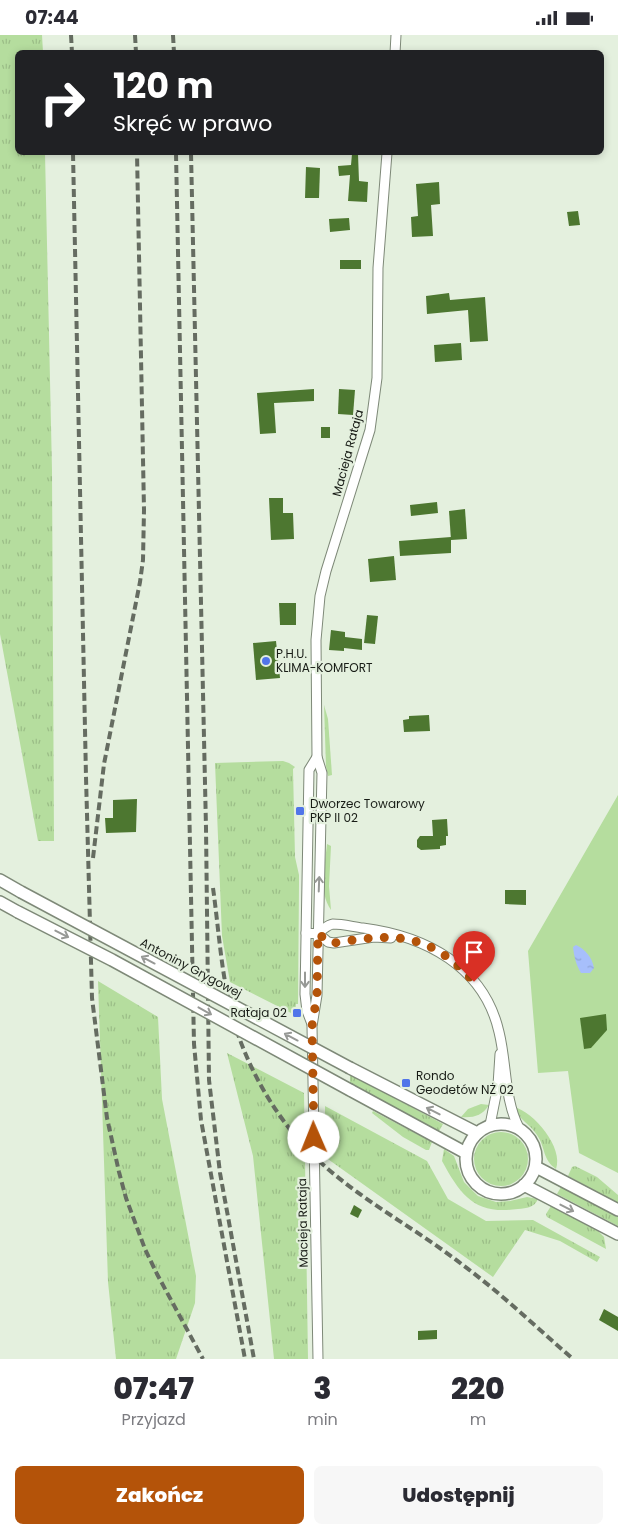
<!DOCTYPE html>
<html lang="pl">
<meta charset="utf-8">
<style>
body{margin:0;font-family:Poppins,sans-serif;background:#f7f7f7;color:#2b2b33;height:100vh;display:flex;flex-direction:column;font-size:19px;white-space:nowrap}
*{box-sizing:border-box;margin:0}
p{font-size:16px;color:#7c7c81}
.icon{flex:none;width:28px;height:28px;fill:none;stroke:currentColor;stroke-width:2;stroke-linecap:round;stroke-linejoin:round}
.map{position:relative;height:1324px;overflow:hidden}
.details{display:flex;flex-direction:column;background:#fff;flex:1}
.details>*{flex:none}
.top-card{position:absolute;left:15px;top:15px;width:589px;height:105px;border-radius:8px;box-shadow:0 2px 8px #0003;background:#202124;color:#fff;overflow:hidden}
.pin{position:absolute;display:grid;place-items:center;width:42px;height:42px;color:#fff;margin:-51px -21px;border-radius:50% 50% 50% 0;rotate:-45deg;box-shadow:0 0 5px #0007}
.pin .icon{rotate:45deg}
.me{position:absolute;width:55px;margin:-28px;rotate:359deg;stroke-linejoin:round;filter:drop-shadow(0 0 4px #0008)}
.turn{display:flex;align-items:center;gap:18px;height:105px;padding:0 15px;font-size:22px}
.turn .icon{width:65px;height:65px;stroke-width:2.5}
.turn b{display:block;font-size:35px;line-height:42px}
.eta{display:flex;justify-content:space-evenly;align-items:center;height:85px;text-align:center}
.eta b{font-size:30px;font-weight:800;line-height:35px}
.button{display:flex;gap:10px;margin-top:auto;padding:10px 15px}
.button a{flex:1;height:58px;border-radius:8px;background:#b45309;color:#fff;font-size:20px;font-weight:800;line-height:58px;text-align:center}
.button a+a{background:#f7f7f7;color:#2b2b33}
.status{display:flex;justify-content:space-between;align-items:center;height:35px;padding:0 25px;background:#fff;direction:ltr}
.status svg{height:14px;fill:currentColor}
.map>svg:first-child{display:block}
.grass{fill:url(#grass-tufts)}
.green{fill:#b5dd9e}
.water{fill:url(#water-ripples)}
.building{fill:#4d7730}
.lines{fill:none;stroke-linecap:round;stroke-linejoin:round}
.minor-casing{stroke:#7e8978;stroke-width:11}
.tertiary-casing{stroke:#7e8978;stroke-width:14}
.minor{stroke:#fff;stroke-width:9}
.tertiary{stroke:#fff;stroke-width:11}
.rail{stroke:#656c61;stroke-width:4;stroke-dasharray:8 4;stroke-linecap:butt}
.tertiary-bridge-casing{stroke:#7e8978;stroke-width:14;stroke-linecap:butt}
.tertiary-bridge{stroke:#fff;stroke-width:11}
.oneway{stroke:#979996}
.route{stroke:#b45309;stroke-width:9;stroke-dasharray:0 16.2}
.poi-dot{fill:#5175e9;stroke:#e4f0de;stroke-width:2}
.labels{text-anchor:middle;stroke-width:4.5;stroke-linejoin:round;paint-order:stroke}
.street-label{font-size:12px;fill:#181c16;stroke:#e4f0de}
.poi-label{font-size:12px;fill:#181c16;stroke:#e4f0de;text-anchor:start}
</style>
<div class="status"><b>07:44</b><svg viewBox="0 0 49 12"><path d="M0 12V9h3v3zM5 12V6h3v6zM10 12V3h3v9zM15 12V0h3v12zM26 1h20v11H26zM47 4h2v5h-2z"/></svg></div>
<div class="map">
<svg width="618" height="1324" viewBox="0 0 618 1324">
<defs>
<pattern id="grass-tufts" width="24" height="20" patternUnits="userSpaceOnUse" patternTransform="scale(1.25)"><rect width="24" height="20" fill="#b5dd9e"/><path d="M3 7l-1-3M5 7V3M7 7l1-3M15 17l-1-3M17 17v-4M19 17l1-3" fill="none" stroke="#9bbd87"/></pattern>
<pattern id="water-ripples" width="26" height="14" patternUnits="userSpaceOnUse" patternTransform="scale(1.25)"><rect width="26" height="14" fill="#a7bffb"/><path d="M2 4q2-2 4 0t4 0M15 11q2-2 4 0t4 0" fill="none" stroke="#8fa4d6"/></pattern>
</defs>
<rect width="100%" height="100%" fill="#e4f0de"/>
<g class="grass">
<path d="M 0,0 L 42,0 L 43,17 L 18,18 L 18,118 L 45,118 L 52,435 L 54,806 L 38,806 L 0,599 Z"/>
<path d="M 324,670 L 328,684 L 332,740 L 328,741 L 326,731 Z"/>
<path d="M 283,726 L 289,728 L 295,732 L 293,734 L 295,822 L 299,840 L 299,849 L 298,969 L 296,969 L 295,980 L 230,947 L 222,901 L 215,728 Z"/>
<path d="M 327,809 L 331,811 L 329,851 L 331,875 C 318,856 325,831 327,809 Z"/>
<path d="M 98,946 L 158,982 L 162,1064 L 196,1241 L 195,1268 L 176,1324 L 116,1324 L 108,1247 Z"/>
<path d="M 227,1018 L 304,1058 L 308,1324 L 274,1324 L 253,1121 Z"/>
<path d="M 350,1039 L 443,1089 L 439,1096 L 350,1048 Z"/>
<path d="M 481,1069 L 489,1070 C 482,1081 473,1083 461,1082 L 468,1074 Z"/>
<path d="M 325,1071 L 427,1126 L 448,1164 L 486,1186 L 533,1185 L 600,1222 L 597,1227 L 560,1206 L 525,1195 L 493,1242 L 325,1122 Z"/>
<path d="M 514,1072 C 534,1077 564,1113 556,1134 C 542,1124 546,1113 537,1100 C 530,1089 519,1085 514,1072 Z"/>
<path d="M 373,1076 L 432,1107 L 429,1115 L 426,1115 L 403,1102 L 372,1078 Z"/>
<circle cx="501" cy="1124" r="27"/>
<path d="M 444,1114 L 454,1121 L 464,1147 L 478,1161 L 496,1167 L 510,1166 L 527,1162 L 538,1164 C 534,1173 527,1173 518,1174 C 475,1180 461,1161 442,1126 Z"/>
<path d="M 575,1131 L 597,1142 L 618,1160 L 618,1168 L 568,1141 L 572,1132 Z"/>
<path d="M 561,1152 L 618,1182 L 618,1191 L 557,1159 Z"/>
<path d="M 551,1171 L 598,1196 L 604,1202 L 606,1214 L 547,1182 L 546,1179 Z"/>
</g>
<path class="green" d="M 618,760 L 618,1138 L 579,1118 L 568,1036 L 538,1038 L 528,916 Z"/>
<path class="water" d="M 576,910 C 585,914 592,922 594,933 L 590,938 L 581,938 C 576,930 574,921 573,912 Z"/>
<g class="building">
<path d="M 352,119 L 358,119 L 359,146 L 368,147 L 367,167 L 348,166 L 350,140 L 339,141 L 338,131 L 351,130 Z"/>
<path d="M 306,132 L 320,133 L 319,163 L 305,163 Z"/>
<path d="M 439,147 L 440,169 L 431,170 L 433,201 L 412,202 L 411,182 L 418,181 L 416,149 Z"/>
<path d="M 578,176 L 580,190 L 569,191 L 567,177 Z"/>
<path d="M 349,183 L 350,195 L 330,197 L 329,184 Z"/>
<rect x="340" y="225" width="21" height="9"/>
<path d="M 449,258 L 450,265 L 485,262 L 488,306 L 470,307 L 468,275 L 427,279 L 426,261 Z"/>
<path d="M 461,308 L 462,325 L 435,327 L 434,310 Z"/>
<path d="M 314,354 L 314,366 L 274,368 L 276,398 L 260,399 L 257,358 Z"/>
<path d="M 339,354 L 355,355 L 353,380 L 338,379 Z"/>
<rect x="321" y="392" width="9" height="11"/>
<path d="M 269,463 L 283,463 L 283,478 L 293,478 L 294,504 L 271,505 Z"/>
<path d="M 437,467 L 438,478 L 411,481 L 410,470 Z"/>
<path d="M 465,474 L 467,504 L 451,505 L 449,476 Z"/>
<path d="M 451,502 L 451,518 L 400,521 L 399,506 Z"/>
<path d="M 394,521 L 396,545 L 370,547 L 368,524 Z"/>
<path d="M 279,568 L 296,568 L 296,590 L 280,590 Z"/>
<path d="M 367,580 L 378,581 L 375,609 L 364,608 Z"/>
<path d="M 331,595 L 345,597 L 345,602 L 362,604 L 362,615 L 344,613 L 344,616 L 329,615 Z"/>
<path d="M 276,606 L 280,643 L 256,645 L 253,608 Z"/>
<path d="M 429,680 L 430,696 L 404,697 L 403,685 L 409,684 L 409,681 Z"/>
<path d="M 137,764 L 136,797 L 106,798 L 105,783 L 113,783 L 113,765 Z"/>
<path d="M 447,784 L 448,801 L 446,801 L 446,810 L 440,811 L 440,814 L 421,815 L 417,812 L 417,805 L 420,801 L 433,801 L 432,785 Z"/>
<path d="M 505,855 L 526,855 L 526,870 L 505,869 Z"/>
<path d="M 606,979 L 607,995 L 591,1013 L 584,1014 L 580,983 Z"/>
<path d="M 354,1170 L 362,1175 L 358,1183 L 350,1179 Z"/>
<path d="M 604,1274 L 618,1282 L 618,1296 L 599,1285 Z"/>
<path d="M 437,1295 L 437,1304 L 418,1305 L 418,1296 Z"/>
</g>
<g class="lines">
<defs>
<g id="minor">
<path d="M 395,18 L 396,0"/>
<path d="M 306,898 C 309,898 314,899 317,898 C 323,896 326,890 333,889 C 343,889 354,892 363,893 C 425,901 484,931 499,997 C 507,1029 504,1064 519,1093"/>
<path d="M 318,898 L 328,907 L 334,908 L 374,902 L 391,903"/>
<path d="M 312,989 L 307,976 L 305,959 L 309,735 L 317,722"/>
<path d="M 490,1090 L 498,1050 L 500,1019"/>
<path d="M 318,1324 L 312,991 L 317,960 L 322,738 L 317,722 L 316,605 L 320,561 L 326,536 L 370,395 L 377,343 L 378,233 L 387,118"/>
</g>
<g id="tertiary">
<path d="M 0,845 L 21,857"/>
<path d="M 0,867 L 18,877"/>
<path d="M 350,1033 L 477,1098"/>
<path d="M 350,1055 L 466,1118"/>
<circle cx="501" cy="1124" r="35"/>
<path d="M 536,1132 L 618,1175"/>
<path d="M 524,1150 L 618,1199"/>
</g>
</defs>
<use href="#minor" class="minor-casing"/>
<use href="#tertiary" class="tertiary-casing"/>
<use href="#minor" class="minor"/>
<use href="#tertiary" class="tertiary"/>
<g class="rail">
<path d="M 71,0 L 72,18"/>
<path d="M 135,0 L 136,18"/>
<path d="M 173,0 L 174,18"/>
<path d="M 189,16 L 189,18"/>
<path d="M 73,118 L 86,742 L 92,963 L 107,1083 L 119,1137 L 126,1163 L 145,1214 L 157,1239 L 203,1324"/>
<path d="M 176,118 L 194,1009 L 201,1085 L 245,1324"/>
<path d="M 191,118 L 206,793 L 209,1045 L 220,1138 L 254,1324"/>
<path d="M 93,823 L 104,729 L 140,547 L 143,525 L 144,475 L 137,118"/>
<path d="M 213,853 C 220,903 222,957 240,1005 C 256,1048 282,1090 315,1122 C 359,1165 416,1193 464,1231 C 502,1259 537,1293 573,1324"/>
</g>
<defs>
<g id="tertiary-bridge">
<path d="M 21,857 L 350,1033"/>
<path d="M 18,877 L 112,925 L 350,1055"/>
</g>
</defs>
<use href="#tertiary-bridge" class="tertiary-bridge-casing"/>
<use href="#tertiary-bridge" class="tertiary-bridge"/>
</g>
<defs><path id="oneway-shaft" d="M-6 0H5M1.5-3L5.5 0L1.5 3" fill="none" stroke-width="1.6" stroke-linecap="round" stroke-linejoin="round" transform="scale(1.25)"/></defs>
<g class="oneway">
<use href="#oneway-shaft" transform="translate(319 849) rotate(-88)"/>
<use href="#oneway-shaft" transform="translate(62 899) rotate(27)"/>
<use href="#oneway-shaft" transform="translate(148 925) rotate(-152)"/>
<use href="#oneway-shaft" transform="translate(305 945) rotate(90)"/>
<use href="#oneway-shaft" transform="translate(205 976) rotate(29)"/>
<use href="#oneway-shaft" transform="translate(291 1002) rotate(-152)"/>
<use href="#oneway-shaft" transform="translate(433 1076) rotate(-153)"/>
<use href="#oneway-shaft" transform="translate(567 1173) rotate(27)"/>
</g>
<g class="lines">
<path class="route" d="M 314,1103 L 312,991 L 317,960 L 318,898 L 328,907 L 334,908 C 396,898 429,897 474,947"/>
</g>
<g class="poi-dot">
<circle cx="266" cy="626" r="5"/>
<rect x="295" y="771" width="10" height="10" rx="2.5"/>
<rect x="292" y="973" width="10" height="10" rx="2.5"/>
<rect x="401" y="1043" width="10" height="10" rx="2.5"/>
</g>
<g class="labels">
<g class="street-label">
<text transform="translate(348 418) rotate(-75)" y="4">Macieja Rataja</text>
<text transform="translate(191 933) rotate(28)" y="4">Antoniny Grygowej</text>
<text transform="translate(303 1188) rotate(-91)" y="4">Macieja Rataja</text>
</g>
<g class="poi-label">
<text x="276" y="623">P.H.U.<tspan x="276" dy="14">KLIMA-KOMFORT</tspan></text>
<text x="310" y="773">Dworzec Towarowy<tspan x="310" dy="14">PKP II 02</tspan></text>
<text x="287" y="982" text-anchor="end">Rataja 02</text>
<text x="416" y="1045">Rondo<tspan x="416" dy="14">Geodetów NŻ 02</tspan></text>
</g>
</g>
</svg>
<div class="pin" style="left:474px;top:947px;background:#d93025"><svg class="icon" aria-label="arrive" viewBox="0 0 24 24"><path d="M6 21V4h12l-3 4 3 4H6"/></svg></div>
<svg class="me" style="left:314px;top:1103px" viewBox="-20 -20 40 40"><circle r="19" fill="#fff"/><path d="M0-13L10 11 0 6-10 11z" fill="#b45309"/></svg>
<div class="top-card">
<div class="turn"><svg class="icon" aria-label="right" viewBox="0 0 24 24"><path d="M7 20v-9h11M14 6l5 5-5 5"/></svg><div><b>120 m</b>Skręć w prawo</div></div>
</div>
</div>
<section class="details">
<div class="eta">
<div><b>07:47</b><p>Przyjazd</p></div>
<div><b>3</b><p>min</p></div>
<div><b>220</b><p>m</p></div>
</div>
<div class="button"><a>Zakończ</a><a>Udostępnij</a></div>
</section>
